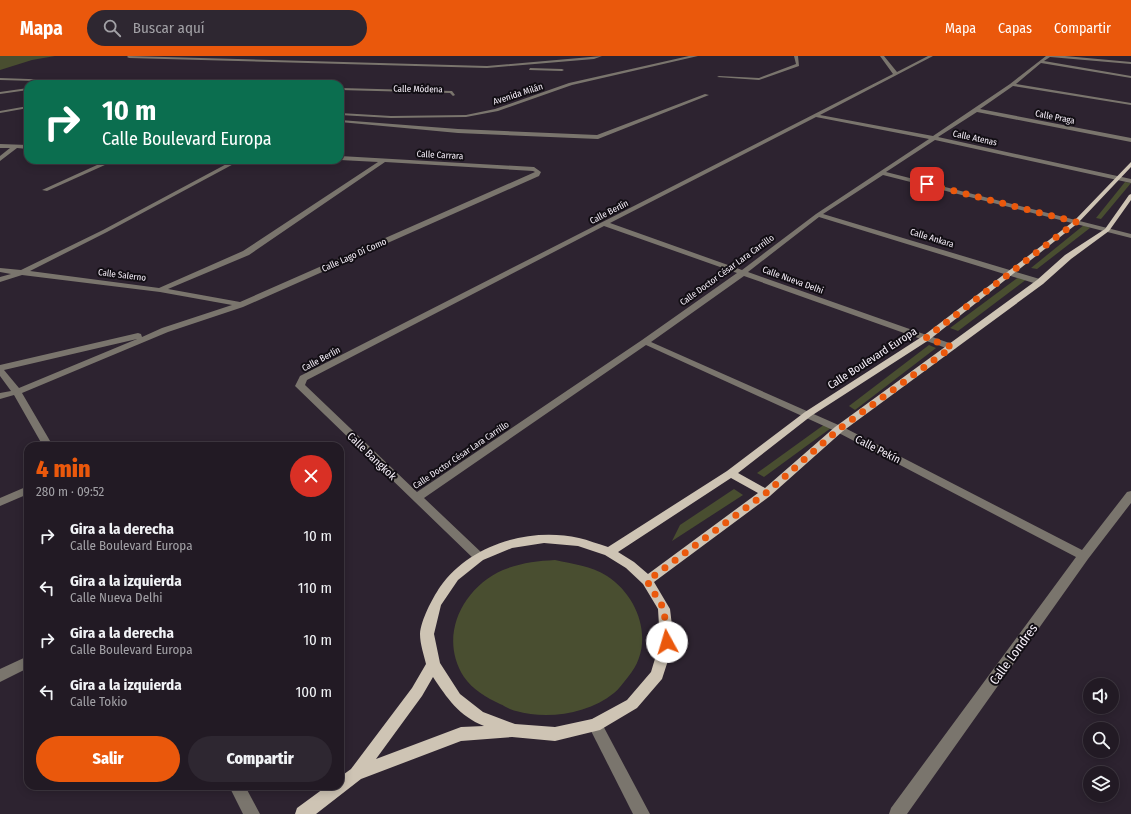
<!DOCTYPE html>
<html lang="es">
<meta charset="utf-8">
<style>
body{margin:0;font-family:"Fira Sans Condensed",sans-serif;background:#2e2731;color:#f1f3f6;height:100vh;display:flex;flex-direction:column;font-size:15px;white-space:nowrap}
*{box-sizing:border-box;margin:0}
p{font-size:13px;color:#a2a1a6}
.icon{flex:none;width:22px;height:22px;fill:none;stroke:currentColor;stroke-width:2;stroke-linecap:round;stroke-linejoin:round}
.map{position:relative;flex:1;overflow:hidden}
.details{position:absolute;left:24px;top:386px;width:320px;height:348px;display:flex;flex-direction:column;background:#221a24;border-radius:12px;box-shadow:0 2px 10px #0003,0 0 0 1px #3f3841}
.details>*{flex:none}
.guide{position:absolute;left:24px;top:24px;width:320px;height:84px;border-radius:12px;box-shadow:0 2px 10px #0003,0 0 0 1px #3f3841;background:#0b6e4f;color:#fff;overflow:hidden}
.controls{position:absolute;left:1083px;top:622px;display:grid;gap:8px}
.controls a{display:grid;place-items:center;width:36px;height:36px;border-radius:50%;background:#221a24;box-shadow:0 2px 10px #0003,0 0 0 1px #3f3841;font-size:20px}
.pin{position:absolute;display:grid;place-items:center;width:34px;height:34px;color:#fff;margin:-17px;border-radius:8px;box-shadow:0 2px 6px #0006}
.me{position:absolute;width:44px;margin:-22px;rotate:354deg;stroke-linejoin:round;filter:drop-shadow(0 0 3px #0008)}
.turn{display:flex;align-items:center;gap:14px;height:84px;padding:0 12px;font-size:18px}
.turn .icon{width:52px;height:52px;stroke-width:2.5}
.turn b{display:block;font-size:28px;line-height:34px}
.round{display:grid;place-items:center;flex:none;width:42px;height:42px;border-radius:21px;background:#2e2731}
.head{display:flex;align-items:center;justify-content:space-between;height:68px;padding:0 12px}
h1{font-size:24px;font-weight:800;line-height:30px;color:#ea580c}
.primary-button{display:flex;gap:8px;margin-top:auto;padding:8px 12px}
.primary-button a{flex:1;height:46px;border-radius:24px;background:#ea580c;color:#fff;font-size:16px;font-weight:800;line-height:46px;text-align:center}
.primary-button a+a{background:#2e2731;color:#f1f3f6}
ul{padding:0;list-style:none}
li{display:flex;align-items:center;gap:12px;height:52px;padding:0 12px}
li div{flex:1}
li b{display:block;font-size:15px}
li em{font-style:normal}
header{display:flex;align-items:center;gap:24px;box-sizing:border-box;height:56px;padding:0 20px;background:#ea580c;color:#fff}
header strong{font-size:19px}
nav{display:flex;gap:22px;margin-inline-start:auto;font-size:14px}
.search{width:280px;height:36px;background:#2e2731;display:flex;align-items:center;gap:10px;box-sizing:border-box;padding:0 14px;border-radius:22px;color:#a2a1a6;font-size:15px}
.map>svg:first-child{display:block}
.green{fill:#494e30}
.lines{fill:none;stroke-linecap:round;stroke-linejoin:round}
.minor{fill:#7a756d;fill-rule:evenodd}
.major{fill:#cec4b4;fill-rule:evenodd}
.route{stroke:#ea580c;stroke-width:7;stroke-dasharray:0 12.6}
.labels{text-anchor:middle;stroke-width:4;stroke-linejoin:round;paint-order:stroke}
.far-street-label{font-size:9px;fill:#f7f0fa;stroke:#120e14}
.street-label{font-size:11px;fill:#f7f0fa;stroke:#120e14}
.near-street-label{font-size:13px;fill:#f7f0fa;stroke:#120e14}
</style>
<header>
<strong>Mapa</strong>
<div class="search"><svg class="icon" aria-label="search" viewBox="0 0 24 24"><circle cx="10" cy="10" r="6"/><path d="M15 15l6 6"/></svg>Buscar aquí</div>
<nav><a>Mapa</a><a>Capas</a><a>Compartir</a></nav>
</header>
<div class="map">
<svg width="1131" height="758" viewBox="0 0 1131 758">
<rect width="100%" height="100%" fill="#2d2330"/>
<g class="green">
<path d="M 0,0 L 55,0 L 32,4 L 0,14 Z"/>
<path d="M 1125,126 L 1131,127 L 1101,163 L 1096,162 Z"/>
<path d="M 1084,169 L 1090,172 L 1037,213 L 1031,212 Z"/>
<path d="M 1020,220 L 1027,223 L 958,275 L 950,272 Z"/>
<path d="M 929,289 L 936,292 L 855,354 L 849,350 Z"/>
<path d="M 825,368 L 831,372 L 764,421 L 757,417 Z"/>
<path d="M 734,433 L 743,439 L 672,485 L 680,469 Z"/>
<path d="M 555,504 C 573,508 591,510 607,520 C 641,542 655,590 628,621 C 623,627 619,633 614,637 C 588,658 547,664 516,655 C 510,654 505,650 500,648 C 487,642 472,633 464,621 C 438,581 462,532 503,514 C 520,507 537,505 555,504 Z"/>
</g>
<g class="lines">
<g class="minor">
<path d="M 128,0 L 487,10 L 602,0 L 594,3 L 487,12 L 129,2 L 127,1 Z"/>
<path d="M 689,0 L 698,0 L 572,29 L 498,55 L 466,61 L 391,62 L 340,59 L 340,57 L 391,60 L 466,59 L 495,53 L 569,27 Z"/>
<path d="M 794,0 L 798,0 L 799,10 L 759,24 L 717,21 L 719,20 L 759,22 L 796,8 Z"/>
<path d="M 880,0 L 884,0 L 897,16 L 928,0 L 933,0 L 820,59 L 933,80 L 1010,28 L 1046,0 L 1065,0 L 1131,6 L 1131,8 L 1050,1 L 1044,5 L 1131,20 L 1131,22 L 1041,7 L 1016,28 L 1131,47 L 1131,49 L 1013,30 L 980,53 L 1131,82 L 1131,86 L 977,56 L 938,81 L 1131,123 L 1131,127 L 935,84 L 886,116 L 1131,178 L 1131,182 L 883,119 L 823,158 L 1043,224 L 1044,226 L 1040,228 L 1037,228 L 819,161 L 748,216 L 955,289 L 956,291 L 955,293 L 949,293 L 744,220 L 651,286 L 843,371 L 1082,494 L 1127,436 L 1131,435 L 1131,447 L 1088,503 L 907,758 L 889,758 L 891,752 L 1076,501 L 835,375 L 646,289 L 424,442 L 483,498 L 485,501 L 483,504 L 479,505 L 475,504 L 295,330 L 300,320 L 893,18 ZM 816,61 L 929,83 L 816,158 L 742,214 L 610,167 ZM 604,170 L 737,217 L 642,284 L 417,436 L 305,329 L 307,324 Z"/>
<path d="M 530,12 L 562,13 L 564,14 L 562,15 L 529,14 Z"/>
<path d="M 0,22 L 143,27 L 145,28 L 0,24 Z"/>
<path d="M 28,32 L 28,34 L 0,38 L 0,36 Z"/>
<path d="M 340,32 L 452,35 L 455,39 L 453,40 L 450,37 L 340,34 Z"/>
<path d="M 705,38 L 709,39 L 598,83 L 458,77 L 340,66 L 340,64 L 458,73 L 597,79 Z"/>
<path d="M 28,50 L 28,52 L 0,57 L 0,55 Z"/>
<path d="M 0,88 L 28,89 L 28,93 L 17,92 L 0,105 L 0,100 L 10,92 L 0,92 Z"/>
<path d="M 340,100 L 534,111 L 541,116 L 539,120 L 243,251 L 168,276 L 22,337 L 53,390 L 43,390 L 14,339 L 0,343 L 0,337 L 11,335 L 0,320 L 0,309 L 138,277 L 141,278 L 142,281 L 162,272 L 232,249 L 160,236 L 22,219 L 0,226 L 0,221 L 11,218 L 0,216 L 0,212 L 21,214 L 103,174 L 234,104 L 241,104 L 107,176 L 30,215 L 159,232 L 243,195 L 378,106 L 340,104 ZM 385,106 L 533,115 L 535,116 L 240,246 L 168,233 L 249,199 ZM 137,283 L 19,332 L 4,314 Z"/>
<path d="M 108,104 L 116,104 L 47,135 L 42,134 Z"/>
<path d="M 28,430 L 28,438 L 0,450 L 0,442 Z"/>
<path d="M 28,600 L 28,612 L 0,626 L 0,613 Z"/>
<path d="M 595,662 L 600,664 L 650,758 L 633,758 L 588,669 L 590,664 Z"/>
<path d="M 229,730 L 245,730 L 260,758 L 243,758 Z"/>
</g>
<path class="major" d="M 1131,106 L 1131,111 L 1078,167 L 929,284 L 811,360 L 738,417 L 765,432 L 835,371 L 1037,224 L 1065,199 L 1105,173 L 1129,139 L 1131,138 L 1131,144 L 1109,175 L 1071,203 L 1043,228 L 843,375 L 770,440 L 654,526 L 670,553 L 674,586 L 662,623 L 637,652 L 600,674 L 555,685 L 512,681 L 461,685 L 361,723 L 316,758 L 295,758 L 297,752 L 327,730 L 340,730 L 340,721 L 351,713 L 412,632 L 426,608 C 424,599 420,588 420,578 C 421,564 432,543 440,531 C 470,489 528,471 579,482 C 588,484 598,488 608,491 L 727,415 L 805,356 L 923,280 L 1074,165 ZM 731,422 L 758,437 L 648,518 L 634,506 L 618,496 ZM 544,487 L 578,490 L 605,499 L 626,512 L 643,528 L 658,553 L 660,586 L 651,616 L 627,644 L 592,663 L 555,671 L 515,668 L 483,656 L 460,638 L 440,607 L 434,578 L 441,549 L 458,524 L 483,504 L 512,492 ZM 433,621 C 447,642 459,660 484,670 L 461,671 L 376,703 L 422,640 Z"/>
</g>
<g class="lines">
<path class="route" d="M 667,586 L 664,553 L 647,525 L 766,437 L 839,373 L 952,291 L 926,282 L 1076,166 L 927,128"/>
</g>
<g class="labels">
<g class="far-street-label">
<text transform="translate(418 33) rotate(1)" y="3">Calle Módena</text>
<text transform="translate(518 38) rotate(-18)" y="3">Avenida Milán</text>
<text transform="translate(1055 61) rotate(11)" y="3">Calle Praga</text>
<text transform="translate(975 82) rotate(12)" y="3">Calle Atenas</text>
<text transform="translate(440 99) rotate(3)" y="3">Calle Carrara</text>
<text transform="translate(609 156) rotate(-27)" y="3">Calle Berlín</text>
<text transform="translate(932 182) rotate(17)" y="3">Calle Ankara</text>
<text transform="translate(354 199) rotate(-24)" y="3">Calle Lago Dí Como</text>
<text transform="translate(727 214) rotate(-36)" y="3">Calle Doctor César Lara Carrillo</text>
<text transform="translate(122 219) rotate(7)" y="3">Calle Salerno</text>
<text transform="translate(793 224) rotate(20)" y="3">Calle Nueva Delhi</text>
<text transform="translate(321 303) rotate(-28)" y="3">Calle Berlín</text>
<text transform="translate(461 399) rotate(-34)" y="3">Calle Doctor César Lara Carrillo</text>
</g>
<g class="street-label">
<text transform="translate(872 302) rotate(-33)" y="4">Calle Boulevard Europa</text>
<text transform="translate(878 393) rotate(27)" y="4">Calle Pekín</text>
<text transform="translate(372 400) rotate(44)" y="4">Calle Bangkok</text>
</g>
<g class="near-street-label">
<text transform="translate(1013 598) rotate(-54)" y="5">Calle Londres</text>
</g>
</g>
</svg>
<div class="controls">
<a><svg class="icon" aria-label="sound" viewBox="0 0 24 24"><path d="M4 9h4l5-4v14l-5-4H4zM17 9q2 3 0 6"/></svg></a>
<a><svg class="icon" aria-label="search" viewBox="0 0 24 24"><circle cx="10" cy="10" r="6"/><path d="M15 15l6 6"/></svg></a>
<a><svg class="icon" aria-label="layers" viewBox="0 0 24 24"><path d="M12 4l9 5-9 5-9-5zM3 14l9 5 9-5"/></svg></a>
</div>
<div class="pin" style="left:927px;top:128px;background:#d93025"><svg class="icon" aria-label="arrive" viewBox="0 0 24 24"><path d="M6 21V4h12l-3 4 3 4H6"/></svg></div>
<svg class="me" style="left:667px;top:586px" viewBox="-20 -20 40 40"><circle r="19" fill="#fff"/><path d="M0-13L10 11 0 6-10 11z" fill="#ea580c"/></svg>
<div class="guide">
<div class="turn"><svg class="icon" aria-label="right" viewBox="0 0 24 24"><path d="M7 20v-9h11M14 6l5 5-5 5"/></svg><div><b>10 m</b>Calle Boulevard Europa</div></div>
</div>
<section class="details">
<div class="head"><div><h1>4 min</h1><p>280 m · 09:52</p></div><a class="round" style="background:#d93025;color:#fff"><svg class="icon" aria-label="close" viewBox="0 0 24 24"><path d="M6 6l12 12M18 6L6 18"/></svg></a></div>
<ul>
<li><svg class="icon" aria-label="right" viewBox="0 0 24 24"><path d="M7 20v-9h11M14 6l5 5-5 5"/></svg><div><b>Gira a la derecha</b><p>Calle Boulevard Europa</p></div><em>10 m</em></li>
<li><svg class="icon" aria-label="left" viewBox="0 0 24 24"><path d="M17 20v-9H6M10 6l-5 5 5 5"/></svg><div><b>Gira a la izquierda</b><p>Calle Nueva Delhi</p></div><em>110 m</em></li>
<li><svg class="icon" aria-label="right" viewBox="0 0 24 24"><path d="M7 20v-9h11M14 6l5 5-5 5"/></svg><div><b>Gira a la derecha</b><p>Calle Boulevard Europa</p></div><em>10 m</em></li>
<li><svg class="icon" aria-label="left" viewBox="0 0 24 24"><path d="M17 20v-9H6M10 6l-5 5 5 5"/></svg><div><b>Gira a la izquierda</b><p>Calle Tokio</p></div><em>100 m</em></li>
</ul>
<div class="primary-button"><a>Salir</a><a>Compartir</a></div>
</section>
</div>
